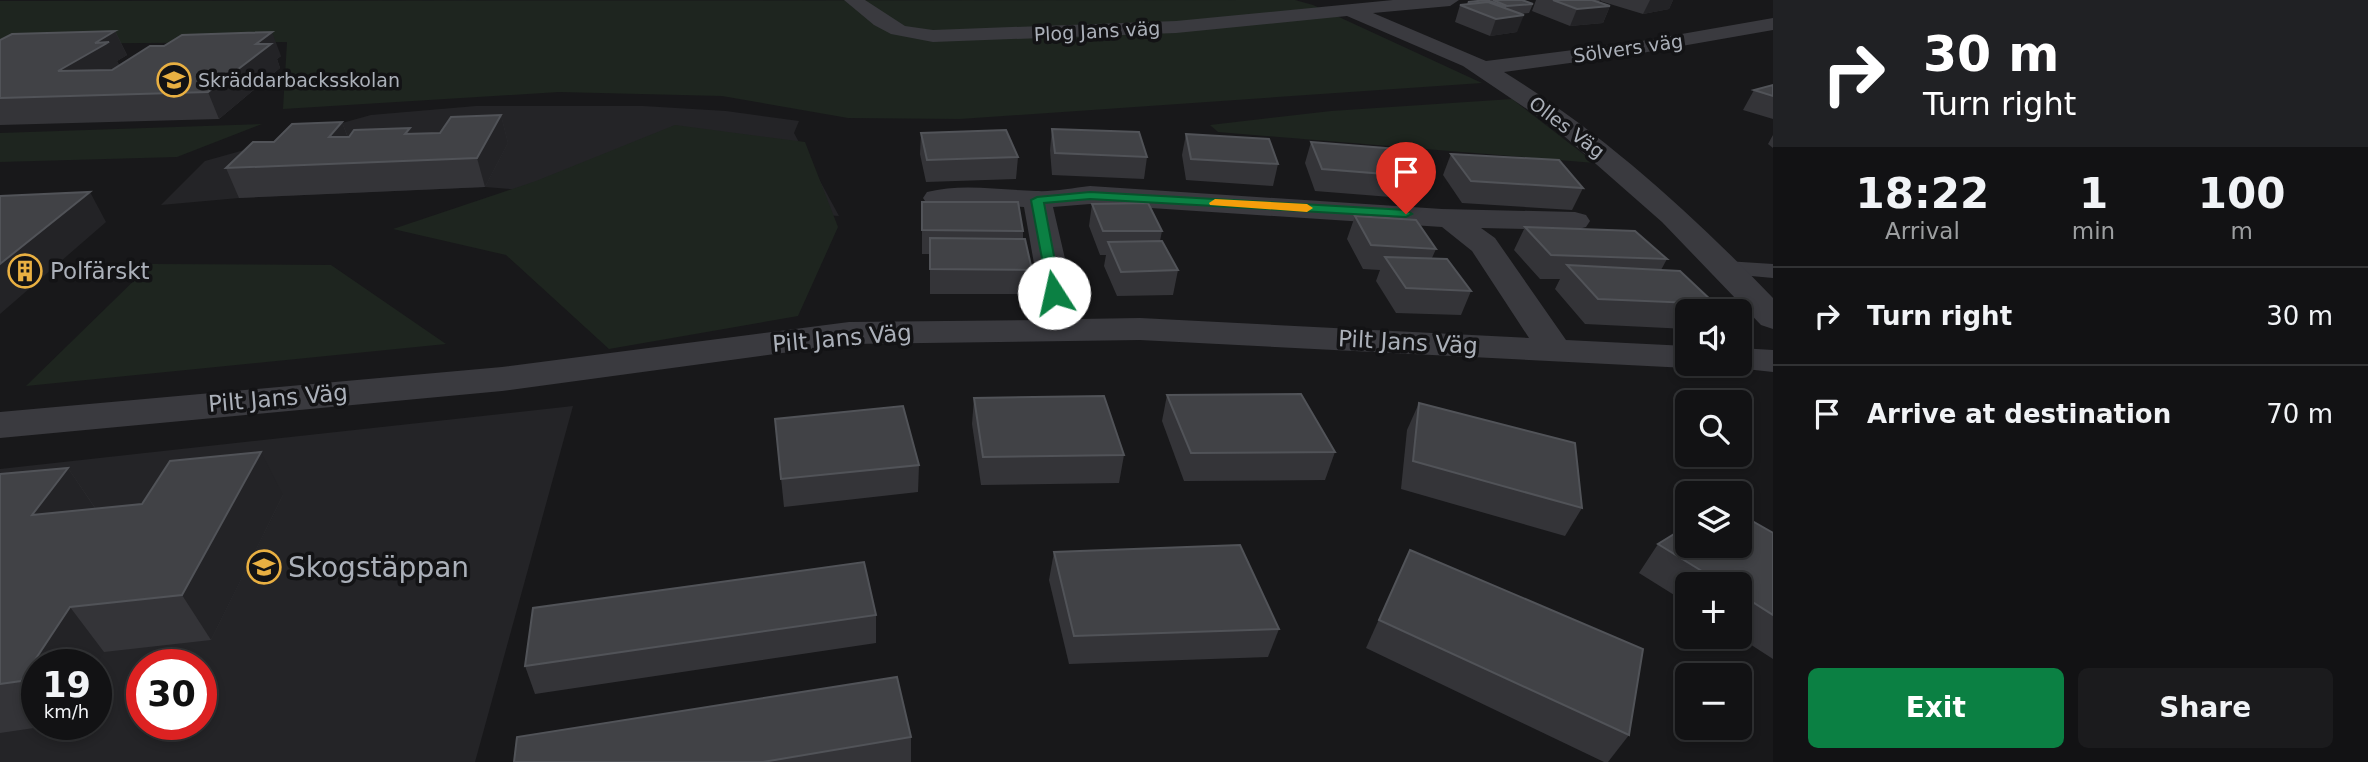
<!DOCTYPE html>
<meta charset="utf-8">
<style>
body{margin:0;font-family:"DejaVu Sans",sans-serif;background:#1b1b1d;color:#f1f3f6;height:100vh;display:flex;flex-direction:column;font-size:26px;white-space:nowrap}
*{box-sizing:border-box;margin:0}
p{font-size:23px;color:#9c9ea0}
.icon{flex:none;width:38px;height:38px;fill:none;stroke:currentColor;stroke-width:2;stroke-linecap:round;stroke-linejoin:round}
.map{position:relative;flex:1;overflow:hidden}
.panel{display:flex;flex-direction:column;background:#121214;width:595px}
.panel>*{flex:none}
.guide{background:#202124;color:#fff;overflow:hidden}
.buttons{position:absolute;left:1675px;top:299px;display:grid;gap:14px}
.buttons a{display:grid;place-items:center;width:77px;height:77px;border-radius:10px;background:#121214;box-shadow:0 4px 10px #0003,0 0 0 2px #313234;font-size:35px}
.speed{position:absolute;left:21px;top:649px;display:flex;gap:14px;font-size:35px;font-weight:700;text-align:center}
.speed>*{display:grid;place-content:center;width:91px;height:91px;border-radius:50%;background:#121214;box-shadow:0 4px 10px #0003,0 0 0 2px #313234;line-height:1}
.speed small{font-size:18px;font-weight:400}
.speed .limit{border:10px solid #d22;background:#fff;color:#111}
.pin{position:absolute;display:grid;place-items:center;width:60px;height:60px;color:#fff;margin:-72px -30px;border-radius:50% 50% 50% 0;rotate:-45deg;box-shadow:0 0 7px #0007}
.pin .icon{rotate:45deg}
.me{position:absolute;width:77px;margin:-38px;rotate:350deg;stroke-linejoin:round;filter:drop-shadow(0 0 5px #0008)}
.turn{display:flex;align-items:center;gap:24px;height:147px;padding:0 35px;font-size:32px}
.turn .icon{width:91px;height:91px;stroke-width:2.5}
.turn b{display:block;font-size:49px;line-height:60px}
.eta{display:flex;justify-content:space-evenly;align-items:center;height:119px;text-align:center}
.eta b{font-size:42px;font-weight:700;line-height:49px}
.cta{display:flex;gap:14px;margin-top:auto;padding:14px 35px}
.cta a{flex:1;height:80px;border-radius:10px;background:#0b8043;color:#fff;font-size:28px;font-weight:700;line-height:80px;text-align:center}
.cta a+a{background:#1b1b1d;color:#f1f3f6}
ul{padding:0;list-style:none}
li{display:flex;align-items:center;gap:21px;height:98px;padding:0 35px;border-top:2px solid #313234}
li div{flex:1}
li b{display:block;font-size:26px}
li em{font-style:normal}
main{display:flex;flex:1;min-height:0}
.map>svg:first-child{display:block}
.built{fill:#242427;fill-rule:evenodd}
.green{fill:#1e251f}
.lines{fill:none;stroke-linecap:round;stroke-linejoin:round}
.lane{fill:#3a3a3f;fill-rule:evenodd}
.street{fill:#3a3a3f;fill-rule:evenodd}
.wall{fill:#343438}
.shaded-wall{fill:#232326}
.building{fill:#414246;stroke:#515358;stroke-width:2}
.route{fill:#0b8043;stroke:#07532c;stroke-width:2}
.slow{fill:#f59e0b}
.labels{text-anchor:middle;stroke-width:7;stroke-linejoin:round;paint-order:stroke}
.far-street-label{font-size:19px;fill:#abb0b9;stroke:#131315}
.far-poi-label{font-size:19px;fill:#abb0b9;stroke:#131315;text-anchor:start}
.poi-label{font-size:23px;fill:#abb0b9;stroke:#131315;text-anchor:start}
.street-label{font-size:23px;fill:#abb0b9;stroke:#131315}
.near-poi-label{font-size:28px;fill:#abb0b9;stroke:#131315;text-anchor:start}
</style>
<main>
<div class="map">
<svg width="1773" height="762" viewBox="0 0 1773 762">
<rect width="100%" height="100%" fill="#18181a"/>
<g class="built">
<path d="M 476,106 L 643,106 L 726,111 L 799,121 L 794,133 L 839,216 L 485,187 L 239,198 L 161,205 L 205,161 L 371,115 Z"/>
<path d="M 573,406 L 475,762 L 0,762 L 0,469 ZM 37,665 L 96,665 L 96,724 L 37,724 ZM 142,665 L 201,665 L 201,724 L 142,724 Z"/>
</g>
<g class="green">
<path d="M 1295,0 L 1313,5 L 1482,83 L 960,119 L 848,118 L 722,96 L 559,92 L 283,109 L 287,42 L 0,44 L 0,1 Z"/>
<path d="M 1512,99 L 1595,163 L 1218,132 L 1210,125 L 1331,111 Z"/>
<path d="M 262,124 L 177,157 L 0,162 L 0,133 Z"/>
<path d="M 675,125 L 805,142 L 838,227 L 798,316 L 609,349 L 506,255 L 393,229 L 536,181 Z"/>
<path d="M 151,264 L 331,265 L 446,344 L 26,386 Z"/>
</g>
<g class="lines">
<path class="lane" d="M 1726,261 L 1773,264 L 1773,278 L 1718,273 L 1715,268 L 1718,263 Z"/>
<g class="street">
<path d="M 844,0 L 865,0 L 905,26 L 933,30 L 1176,21 L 1393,0 L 1459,0 L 1450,6 L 1373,13 L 1486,61 L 1636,42 L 1773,18 L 1773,30 L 1636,54 L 1504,72 C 1604,134 1691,213 1773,298 L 1773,329 L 1761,325 L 1662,222 L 1555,128 L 1463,66 L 1347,16 L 1176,33 L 933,42 L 891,34 L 874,25 Z"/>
<path d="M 1090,186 L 1442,209 L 1575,212 L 1586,215 L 1590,221 L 1586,227 L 1575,230 L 1481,228 L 1495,238 L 1566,340 L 1687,346 L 1687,364 L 1701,364 L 1687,368 L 1140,340 L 849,344 L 502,391 L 0,438 L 0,412 L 502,367 L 849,322 L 1044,320 L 1024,207 C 993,204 956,211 927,204 L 923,198 L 927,192 C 962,183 1000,190 1036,191 C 1053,192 1072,188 1090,186 ZM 1090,204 L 1442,227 L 1472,251 L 1529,338 L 1140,318 L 1079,319 L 1053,207 Z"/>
<path d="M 1740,348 L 1773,350 L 1773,372 L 1727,367 L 1725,364 L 1740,364 Z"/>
</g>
</g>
<g class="wall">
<path d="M 1491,0 L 1522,0 L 1533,4 L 1529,13 L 1519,14 L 1517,32 L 1490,36 L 1455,22 L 1460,5 L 1467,4 L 1468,2 L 1491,1 Z"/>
<path d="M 1536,0 L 1600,0 L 1599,2 L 1610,6 L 1603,23 L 1570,26 L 1532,11 Z"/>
<path d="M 1601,0 L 1673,0 L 1669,9 L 1643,14 L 1600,1 Z"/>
<path d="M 115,31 L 127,55 L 117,61 L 119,65 L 281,56 L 277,59 L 280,68 L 219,119 L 0,125 L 0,40 Z"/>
<path d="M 1773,85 L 1773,119 L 1743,110 L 1754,90 Z"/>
<path d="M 501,115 L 508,143 L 485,187 L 239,198 L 226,168 L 274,142 L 342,122 L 348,137 L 440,133 Z"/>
<path d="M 1052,129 L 1147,157 L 1144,179 L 1052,175 L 1050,150 Z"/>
<path d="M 921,133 L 1018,157 L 1016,179 L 926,182 L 920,154 Z"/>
<path d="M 1186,134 L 1278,164 L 1273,186 L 1186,180 L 1182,155 Z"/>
<path d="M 1773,135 L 1773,148 L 1768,144 Z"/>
<path d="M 1311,142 L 1424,177 L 1416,199 L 1315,191 L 1305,163 Z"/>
<path d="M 1451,154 L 1583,188 L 1572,210 L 1462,203 L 1443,175 Z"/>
<path d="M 922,202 L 1023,231 L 1023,239 L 1032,270 L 1030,294 L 930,294 L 930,254 L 922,254 Z"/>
<path d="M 1092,204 L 1162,231 L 1160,241 L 1178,270 L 1173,295 L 1117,296 L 1104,266 L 1106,255 L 1100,255 L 1089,226 Z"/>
<path d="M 1355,216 L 1436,249 L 1432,258 L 1471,291 L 1461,315 L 1396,313 L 1376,281 L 1380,270 L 1363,269 L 1347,239 Z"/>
<path d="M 1525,227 L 1667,259 L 1661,270 L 1715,304 L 1711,312 L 1687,312 L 1687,329 L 1585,324 L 1555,289 L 1560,279 L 1540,279 L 1514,250 Z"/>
<path d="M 1167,395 L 1335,452 L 1325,480 L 1184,481 L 1162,421 Z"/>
<path d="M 974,398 L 1124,455 L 1119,483 L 981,485 L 972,424 Z"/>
<path d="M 1419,403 L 1582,508 L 1565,536 L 1401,489 L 1407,430 Z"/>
<path d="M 775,419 L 919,465 L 918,492 L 784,507 Z"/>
<path d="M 68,468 L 96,509 L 283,495 L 211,640 L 104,652 L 37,665 L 37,724 L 61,724 L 0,733 L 0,474 Z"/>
<path d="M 1773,533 L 1773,659 L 1739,637 L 1740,584 L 1687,584 L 1687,603 L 1639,573 L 1658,544 Z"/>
<path d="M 1410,550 L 1629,735 L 1608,762 L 1604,762 L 1366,648 Z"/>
<path d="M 1054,552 L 1279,629 L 1268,657 L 1069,664 L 1049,580 Z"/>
<path d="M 876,615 L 876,643 L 535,694 L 525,666 Z"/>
<path d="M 911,737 L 911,762 L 514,762 Z"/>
</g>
<g class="shaded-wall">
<path d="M 1650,0 L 1673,0 L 1669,9 L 1643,14 Z"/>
<path d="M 1610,6 L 1603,23 L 1570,26 L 1577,9 Z"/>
<path d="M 1524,15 L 1517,32 L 1490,36 L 1496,19 Z"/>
<path d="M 115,31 L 127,55 L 117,61 L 120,67 L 70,96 L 58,71 L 95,43 Z"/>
<path d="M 272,32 L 281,56 L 277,59 L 280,68 L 219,119 L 208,92 L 256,44 Z"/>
<path d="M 501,115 L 508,143 L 485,187 L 477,158 Z"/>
<path d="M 342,122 L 352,149 L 329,137 Z"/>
<path d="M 90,192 L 106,222 L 0,314 L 0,264 Z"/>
<path d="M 261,452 L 283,495 L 211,640 L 182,595 Z"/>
<path d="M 68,468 L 97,511 L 32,515 Z"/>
<path d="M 70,607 L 104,652 L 96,665 L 37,665 L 37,699 L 21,681 Z"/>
</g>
<g class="building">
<path d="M 1487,0 L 1506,7 L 1501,7 L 1488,2 L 1473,4 L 1468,2 Z"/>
<path d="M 1493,0 L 1522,0 L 1533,4 L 1507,6 Z"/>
<path d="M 1553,0 L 1592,0 L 1610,6 L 1577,9 Z"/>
<path d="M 1488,2 L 1524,15 L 1496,19 L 1460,5 Z"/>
<path d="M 115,31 L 95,43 L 109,42 L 58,71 L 112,70 L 150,46 L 164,46 L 182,35 L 272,32 L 256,44 L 271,44 L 208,92 L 0,98 L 0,40 L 12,34 Z"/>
<path d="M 1773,85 L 1773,96 L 1754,90 Z"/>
<path d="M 501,115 L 477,158 L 226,168 L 253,142 L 274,142 L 292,124 L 342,122 L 329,137 L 349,137 L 354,130 L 410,128 L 405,134 L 440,133 L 451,117 Z"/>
<path d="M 1052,129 L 1139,132 L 1147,157 L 1055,153 Z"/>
<path d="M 1006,130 L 1018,157 L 927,160 L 921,133 Z"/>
<path d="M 1186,134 L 1269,139 L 1278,164 L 1191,159 Z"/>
<path d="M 1311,142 L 1410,150 L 1424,177 L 1322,169 Z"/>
<path d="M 1451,154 L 1559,160 L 1583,188 L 1471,181 Z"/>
<path d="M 90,192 L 0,264 L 0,196 Z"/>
<path d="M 922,202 L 1018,202 L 1023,231 L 922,230 Z"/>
<path d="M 1148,203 L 1162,231 L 1103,231 L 1092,204 Z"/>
<path d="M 1355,216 L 1416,220 L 1436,249 L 1371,245 Z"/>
<path d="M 1525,227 L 1635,231 L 1667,259 L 1551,255 Z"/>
<path d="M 930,238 L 1025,239 L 1032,270 L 930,269 Z"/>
<path d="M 1162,241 L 1178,270 L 1121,272 L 1108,242 Z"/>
<path d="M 1385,257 L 1447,259 L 1471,291 L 1406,288 Z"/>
<path d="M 1567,265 L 1680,271 L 1715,304 L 1598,299 Z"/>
<path d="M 1301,394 L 1335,452 L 1191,453 L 1167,395 Z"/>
<path d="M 1104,396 L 1124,455 L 983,457 L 974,398 Z"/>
<path d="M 1419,403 L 1575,443 L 1582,508 L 1413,461 Z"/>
<path d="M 903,406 L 919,465 L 781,479 L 775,419 Z"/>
<path d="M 261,452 L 182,595 L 70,607 L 21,681 L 0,684 L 0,474 L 68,468 L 32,515 L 142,504 L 170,461 Z"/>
<path d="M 1740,514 L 1773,533 L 1773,615 L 1740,594 L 1740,584 L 1723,584 L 1658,544 L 1687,526 L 1687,546 L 1740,546 Z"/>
<path d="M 1240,545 L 1279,629 L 1074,636 L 1054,552 Z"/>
<path d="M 1410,550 L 1643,649 L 1629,735 L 1379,620 Z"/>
<path d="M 864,562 L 876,615 L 525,666 L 533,608 Z"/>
<path d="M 897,677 L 911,737 L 763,762 L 514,762 L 517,737 Z"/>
</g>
<path class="route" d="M 1090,192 L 1406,210 L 1412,214 L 1406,217 L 1090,199 L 1044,203 L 1061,293 L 1059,296 L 1049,296 L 1031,200 L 1037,197 Z"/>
<path class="slow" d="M 1215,199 L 1307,204 L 1313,208 L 1307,212 L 1210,205 L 1209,203 Z"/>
<defs>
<symbol id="school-ring" viewBox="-11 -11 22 22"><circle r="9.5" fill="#131315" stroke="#e9b042" stroke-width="1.5"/><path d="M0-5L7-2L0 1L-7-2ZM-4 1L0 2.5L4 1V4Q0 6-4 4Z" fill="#e9b042"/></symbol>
<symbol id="building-ring" viewBox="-11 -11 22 22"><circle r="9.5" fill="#131315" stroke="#e9b042" stroke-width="1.5"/><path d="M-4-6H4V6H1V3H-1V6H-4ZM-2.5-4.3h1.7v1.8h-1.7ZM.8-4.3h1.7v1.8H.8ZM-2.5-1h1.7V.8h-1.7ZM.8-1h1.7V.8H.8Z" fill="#e9b042"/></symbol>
</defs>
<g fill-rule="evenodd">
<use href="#school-ring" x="155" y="61" width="38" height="38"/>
<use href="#building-ring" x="6" y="252" width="38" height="38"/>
<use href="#school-ring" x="245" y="548" width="38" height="38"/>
</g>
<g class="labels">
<g class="far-street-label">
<text transform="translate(1097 31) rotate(-3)" y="7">Plog Jans väg</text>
<text transform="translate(1628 48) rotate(-8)" y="7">Sölvers väg</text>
<text transform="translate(1567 127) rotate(37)" y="7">Olles Väg</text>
</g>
<g class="far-poi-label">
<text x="198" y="87">Skräddarbacksskolan</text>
</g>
<g class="poi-label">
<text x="50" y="279">Polfärskt</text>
</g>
<g class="street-label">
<text transform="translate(842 338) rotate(-5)" y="8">Pilt Jans Väg</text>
<text transform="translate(1408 342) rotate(3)" y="8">Pilt Jans Väg</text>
<text transform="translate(278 398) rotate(-5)" y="8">Pilt Jans Väg</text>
</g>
<g class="near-poi-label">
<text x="288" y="577">Skogstäppan</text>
</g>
</g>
</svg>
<div class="buttons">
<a><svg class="icon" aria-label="sound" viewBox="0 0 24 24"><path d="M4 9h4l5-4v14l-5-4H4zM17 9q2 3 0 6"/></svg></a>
<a><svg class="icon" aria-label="search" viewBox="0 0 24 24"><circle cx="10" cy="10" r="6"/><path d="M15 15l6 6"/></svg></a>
<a><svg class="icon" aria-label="layers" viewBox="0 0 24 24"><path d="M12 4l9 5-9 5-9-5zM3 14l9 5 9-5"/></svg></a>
<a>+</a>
<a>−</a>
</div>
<div class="speed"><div>19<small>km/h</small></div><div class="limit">30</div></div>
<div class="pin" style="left:1406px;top:214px;background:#d93025"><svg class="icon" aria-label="arrive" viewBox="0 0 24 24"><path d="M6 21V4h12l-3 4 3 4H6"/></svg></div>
<svg class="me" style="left:1054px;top:293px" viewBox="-20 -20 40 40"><circle r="19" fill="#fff"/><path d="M0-13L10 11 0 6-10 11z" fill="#0b8043"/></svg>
</div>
<section class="panel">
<div class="guide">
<div class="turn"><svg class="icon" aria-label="right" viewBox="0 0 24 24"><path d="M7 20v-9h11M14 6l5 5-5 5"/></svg><div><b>30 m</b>Turn right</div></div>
</div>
<div class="eta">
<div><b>18:22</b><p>Arrival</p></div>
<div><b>1</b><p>min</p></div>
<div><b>100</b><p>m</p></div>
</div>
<ul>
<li><svg class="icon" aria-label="right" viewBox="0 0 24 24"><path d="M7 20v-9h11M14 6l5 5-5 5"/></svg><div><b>Turn right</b></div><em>30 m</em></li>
<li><svg class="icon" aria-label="arrive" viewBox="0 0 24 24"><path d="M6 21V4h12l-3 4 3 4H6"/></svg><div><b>Arrive at destination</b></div><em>70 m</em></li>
</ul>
<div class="cta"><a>Exit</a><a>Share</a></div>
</section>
</main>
